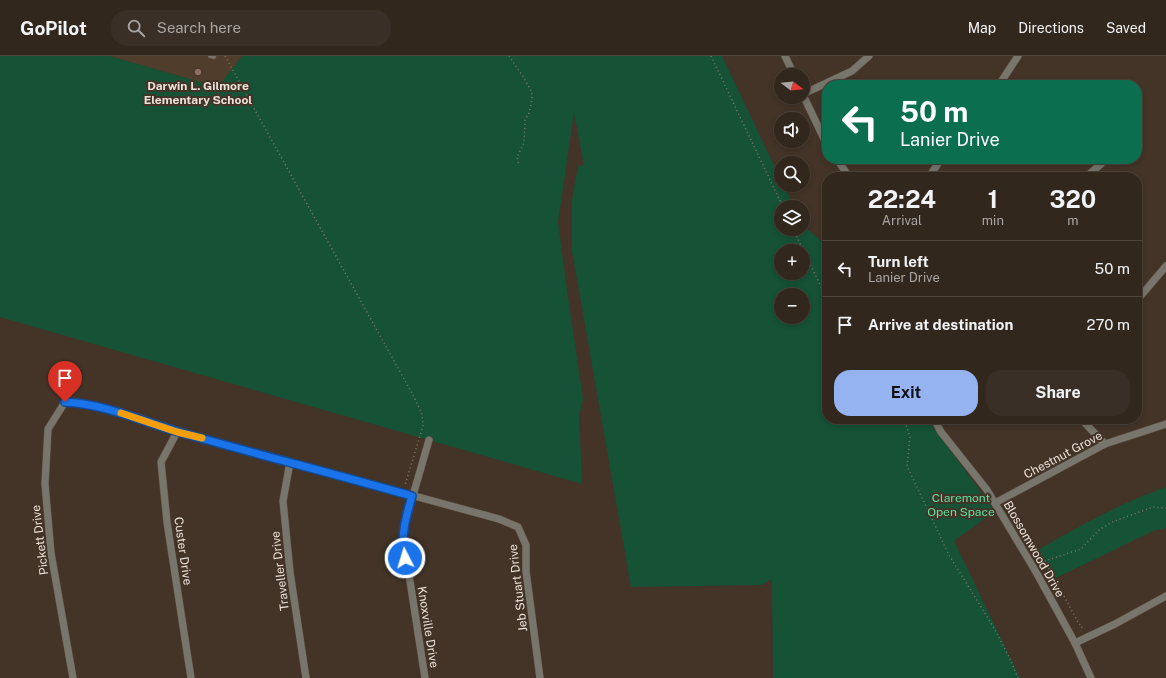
<!DOCTYPE html>
<meta charset="utf-8">
<style>
body{margin:0;font-family:"Public Sans",sans-serif;background:#3a2f26;color:#f1f3f6;height:100vh;display:flex;flex-direction:column;font-size:15px;white-space:nowrap}
*{box-sizing:border-box;margin:0}
p{font-size:13px;color:#a8a5a4}
.icon{flex:none;width:22px;height:22px;fill:none;stroke:currentColor;stroke-width:2;stroke-linecap:round;stroke-linejoin:round}
.map{position:relative;flex:1;overflow:hidden}
.drawer{position:absolute;left:822px;top:116px;width:320px;height:252px;display:flex;flex-direction:column;background:#32271d;border-radius:16px;box-shadow:0 2px 6px #0003,0 0 0 1px #4d443b}
.drawer>*{flex:none}
.top-card{position:absolute;left:822px;top:24px;width:320px;height:84px;border-radius:16px;box-shadow:0 2px 6px #0003,0 0 0 1px #4d443b;background:#0b6e4f;color:#fff;overflow:hidden}
.needle{width:26px;rotate:106deg}
.controls{position:absolute;left:774px;top:12px;display:grid;gap:8px}
.controls a{display:grid;place-items:center;width:36px;height:36px;border-radius:50%;background:#32271d;box-shadow:0 2px 6px #0003,0 0 0 1px #4d443b;font-size:20px}
.pin{position:absolute;display:grid;place-items:center;width:34px;height:34px;color:#fff;margin:-41px -17px;border-radius:50% 50% 50% 0;rotate:-45deg;box-shadow:0 0 4px #0007}
.pin .icon{rotate:45deg}
.me{position:absolute;width:44px;margin:-22px;rotate:355deg;stroke-linejoin:round;filter:drop-shadow(0 0 3px #0008)}
.turn{display:flex;align-items:center;gap:14px;height:84px;padding:0 12px;font-size:18px}
.turn .icon{width:52px;height:52px;stroke-width:2.5}
.turn b{display:block;font-size:28px;line-height:34px}
.eta{display:flex;justify-content:space-evenly;align-items:center;height:68px;text-align:center}
.eta b{font-size:24px;font-weight:700;line-height:28px}
.action{display:flex;gap:8px;margin-top:auto;padding:8px 12px}
.action a{flex:1;height:46px;border-radius:16px;background:#95b2f1;color:#111;font-size:16px;font-weight:700;line-height:46px;text-align:center}
.action a+a{background:#3a2f26;color:#f1f3f6}
ul{padding:0;list-style:none}
li{display:flex;align-items:center;gap:12px;height:56px;padding:0 12px;border-top:1px solid #4d443b}
li div{flex:1}
li b{display:block;font-size:15px}
li em{font-style:normal}
header{display:flex;align-items:center;gap:24px;box-sizing:border-box;height:56px;padding:0 20px;background:#32271d;border-bottom:1px solid #4d443b}
header strong{font-size:19px}
nav{display:flex;gap:22px;margin-inline-start:auto;font-size:14px}
.search{width:280px;height:36px;background:#3a2f26;display:flex;align-items:center;gap:10px;box-sizing:border-box;padding:0 14px;border-radius:16px;color:#a8a5a4;font-size:15px}
.map>svg:first-child{display:block}
.built{fill:#513d2b}
.green{fill:#155236;fill-rule:evenodd}
.lines{fill:none;stroke-linecap:round;stroke-linejoin:round}
.service-casing{stroke:#5e5044;stroke-width:5}
.minor-casing{stroke:#5e5044;stroke-width:8}
.path{stroke:#86796e;stroke-width:1.5;stroke-dasharray:1 3;stroke-linecap:butt}
.service{stroke:#78756c;stroke-width:3.5}
.minor{stroke:#78756c;stroke-width:7}
.route-casing{stroke:#114b97;stroke-width:10}
.route{stroke:#1a73e8;stroke-width:7}
.slow{stroke:#f59e0b;stroke-width:7}
.education-dot{fill:#8d6e63;stroke:#433427;stroke-width:1.5}
.labels{text-anchor:middle;stroke-width:4;stroke-linejoin:round;paint-order:stroke}
.poi-label{font-size:12px;font-weight:bold;fill:#ece2da;stroke:#433427}
.street-label{font-size:12px;fill:#ece2da;stroke:#433427}
.park-label{font-size:12px;fill:#5ce2a2;stroke:#433427}
</style>
<header>
<strong>GoPilot</strong>
<div class="search"><svg class="icon" aria-label="search" viewBox="0 0 24 24"><circle cx="10" cy="10" r="6"/><path d="M15 15l6 6"/></svg>Search here</div>
<nav><a>Map</a><a>Directions</a><a>Saved</a></nav>
</header>
<div class="map">
<svg width="1166" height="622" viewBox="0 0 1166 622">
<rect width="100%" height="100%" fill="#433427"/>
<path class="built" d="M 109,0 L 242,0 L 218,31 Z"/>
<g class="green">
<path d="M 0,0 L 109,0 L 218,31 L 242,0 L 722,0 L 781,124 L 781,129 L 784,129 L 794,151 L 781,151 L 781,173 L 803,173 L 803,169 L 827,190 L 827,363 L 927,363 L 995,455 L 954,485 L 1020,622 L 773,622 L 772,523 L 761,529 L 631,531 L 572,195 L 572,144 L 578,110 L 584,109 L 574,57 L 558,166 L 566,227 L 583,343 L 579,360 L 582,428 L 0,261 ZM 781,195 L 803,195 L 803,217 L 781,217 ZM 781,239 L 803,239 L 803,261 L 781,261 Z"/>
<path d="M 1166,431 L 1166,472 L 1153,475 L 1054,523 L 1036,495 C 1078,471 1120,447 1166,431 Z"/>
</g>
<g class="lines">
<defs>
<path id="service" d="M 210,0 L 214,1 L 214,0"/>
<g id="minor">
<path d="M 785,0 L 794,19"/>
<path d="M 999,29 L 1018,0"/>
<path d="M 803,38 L 852,15 L 869,0"/>
<path d="M 803,39 L 827,89"/>
<path d="M 837,103 L 849,121"/>
<path d="M 929,121 L 941,103"/>
<path d="M 1086,121 L 1101,108"/>
<path d="M 1138,243 L 1166,210"/>
<path d="M 934,363 L 941,376 L 987,434 L 1036,516 L 1075,587 L 1091,622"/>
<path d="M 1081,363 L 1105,388"/>
<path d="M 177,376 L 161,406 L 167,466 L 191,622"/>
<path d="M 290,406 L 283,445 L 290,516 L 306,622"/>
<path d="M 995,447 L 1105,388 L 1166,368"/>
<path d="M 1075,587 L 1115,568 L 1166,540"/>
<path d="M 73,622 L 51,497 L 45,428 L 48,373 L 65,346 C 110,348 151,368 194,380 C 295,408 397,435 499,463 L 518,471 L 526,489 L 526,515 L 540,622"/>
<path d="M 425,622 L 410,525 L 403,490 L 405,467 L 429,384"/>
</g>
</defs>
<use href="#service" class="service-casing"/>
<use href="#minor" class="minor-casing"/>
<g class="path">
<path d="M 225,0 L 414,341 L 422,358 L 423,370 L 405,429"/>
<path d="M 509,0 L 522,19 L 532,36 L 532,44 L 529,57 L 525,64 L 524,87 L 517,101 L 519,109"/>
<path d="M 711,0 L 783,151"/>
<path d="M 793,173 L 827,243"/>
<path d="M 902,363 L 905,366 L 910,381 L 907,410 L 949,499 L 994,572 L 1011,605 L 1018,622"/>
<path d="M 905,366 L 910,363"/>
<path d="M 1008,449 L 1010,453 L 1013,453 L 1045,505 L 1081,493 L 1099,474 L 1112,466 L 1153,451 L 1166,452"/>
<path d="M 1045,505 L 1079,568 L 1082,570 L 1081,575"/>
</g>
<use href="#service" class="service"/>
<use href="#minor" class="minor"/>
</g>
<g class="lines">
<defs>
<path id="route" d="M 65,346 C 105,348 141,365 179,376 C 256,398 335,418 412,440 C 406,461 400,480 405,502"/>
</defs>
<use href="#route" class="route-casing"/>
<use href="#route" class="route"/>
<path class="slow" d="M 121,357 L 177,376 L 202,382"/>
</g>
<circle class="education-dot" cx="198" cy="16" r="4"/>
<g class="labels">
<g class="poi-label">
<text x="198" y="34">Darwin L. Gilmore<tspan x="198" dy="14">Elementary School</tspan></text>
</g>
<g class="street-label">
<text transform="translate(1063 399) rotate(-28)" y="4">Chestnut Grove</text>
<text transform="translate(40 484) rotate(-97)" y="4">Pickett Drive</text>
<text transform="translate(1034 493) rotate(60)" y="4">Blossomwood Drive</text>
<text transform="translate(183 495) rotate(82)" y="4">Custer Drive</text>
<text transform="translate(280 515) rotate(-97)" y="4">Traveller Drive</text>
<text transform="translate(518 532) rotate(-97)" y="4">Jeb Stuart Drive</text>
<text transform="translate(428 571) rotate(81)" y="4">Knoxville Drive</text>
</g>
<g class="park-label">
<text x="961" y="446">Claremont<tspan x="961" dy="14">Open Space</tspan></text>
</g>
</g>
</svg>
<div class="controls">
<a><svg class="needle" viewBox="-14 -14 28 28"><path d="M0-13l5 13h-10z" fill="#e53935"/><path d="M0 13l5-13h-10z" fill="#a8a5a4"/></svg></a>
<a><svg class="icon" aria-label="sound" viewBox="0 0 24 24"><path d="M4 9h4l5-4v14l-5-4H4zM17 9q2 3 0 6"/></svg></a>
<a><svg class="icon" aria-label="search" viewBox="0 0 24 24"><circle cx="10" cy="10" r="6"/><path d="M15 15l6 6"/></svg></a>
<a><svg class="icon" aria-label="layers" viewBox="0 0 24 24"><path d="M12 4l9 5-9 5-9-5zM3 14l9 5 9-5"/></svg></a>
<a>+</a>
<a>−</a>
</div>
<div class="pin" style="left:65px;top:346px;background:#d93025"><svg class="icon" aria-label="arrive" viewBox="0 0 24 24"><path d="M6 21V4h12l-3 4 3 4H6"/></svg></div>
<svg class="me" style="left:405px;top:502px" viewBox="-20 -20 40 40"><circle r="17" fill="#1a73e8" stroke="#fff" stroke-width="3"/><path d="M0-11L8 9 0 5-8 9z" fill="#fff"/></svg>
<div class="top-card">
<div class="turn"><svg class="icon" aria-label="left" viewBox="0 0 24 24"><path d="M17 20v-9H6M10 6l-5 5 5 5"/></svg><div><b>50 m</b>Lanier Drive</div></div>
</div>
<section class="drawer">
<div class="eta">
<div><b>22:24</b><p>Arrival</p></div>
<div><b>1</b><p>min</p></div>
<div><b>320</b><p>m</p></div>
</div>
<ul>
<li><svg class="icon" aria-label="left" viewBox="0 0 24 24"><path d="M17 20v-9H6M10 6l-5 5 5 5"/></svg><div><b>Turn left</b><p>Lanier Drive</p></div><em>50 m</em></li>
<li><svg class="icon" aria-label="arrive" viewBox="0 0 24 24"><path d="M6 21V4h12l-3 4 3 4H6"/></svg><div><b>Arrive at destination</b></div><em>270 m</em></li>
</ul>
<div class="action"><a>Exit</a><a>Share</a></div>
</section>
</div>
